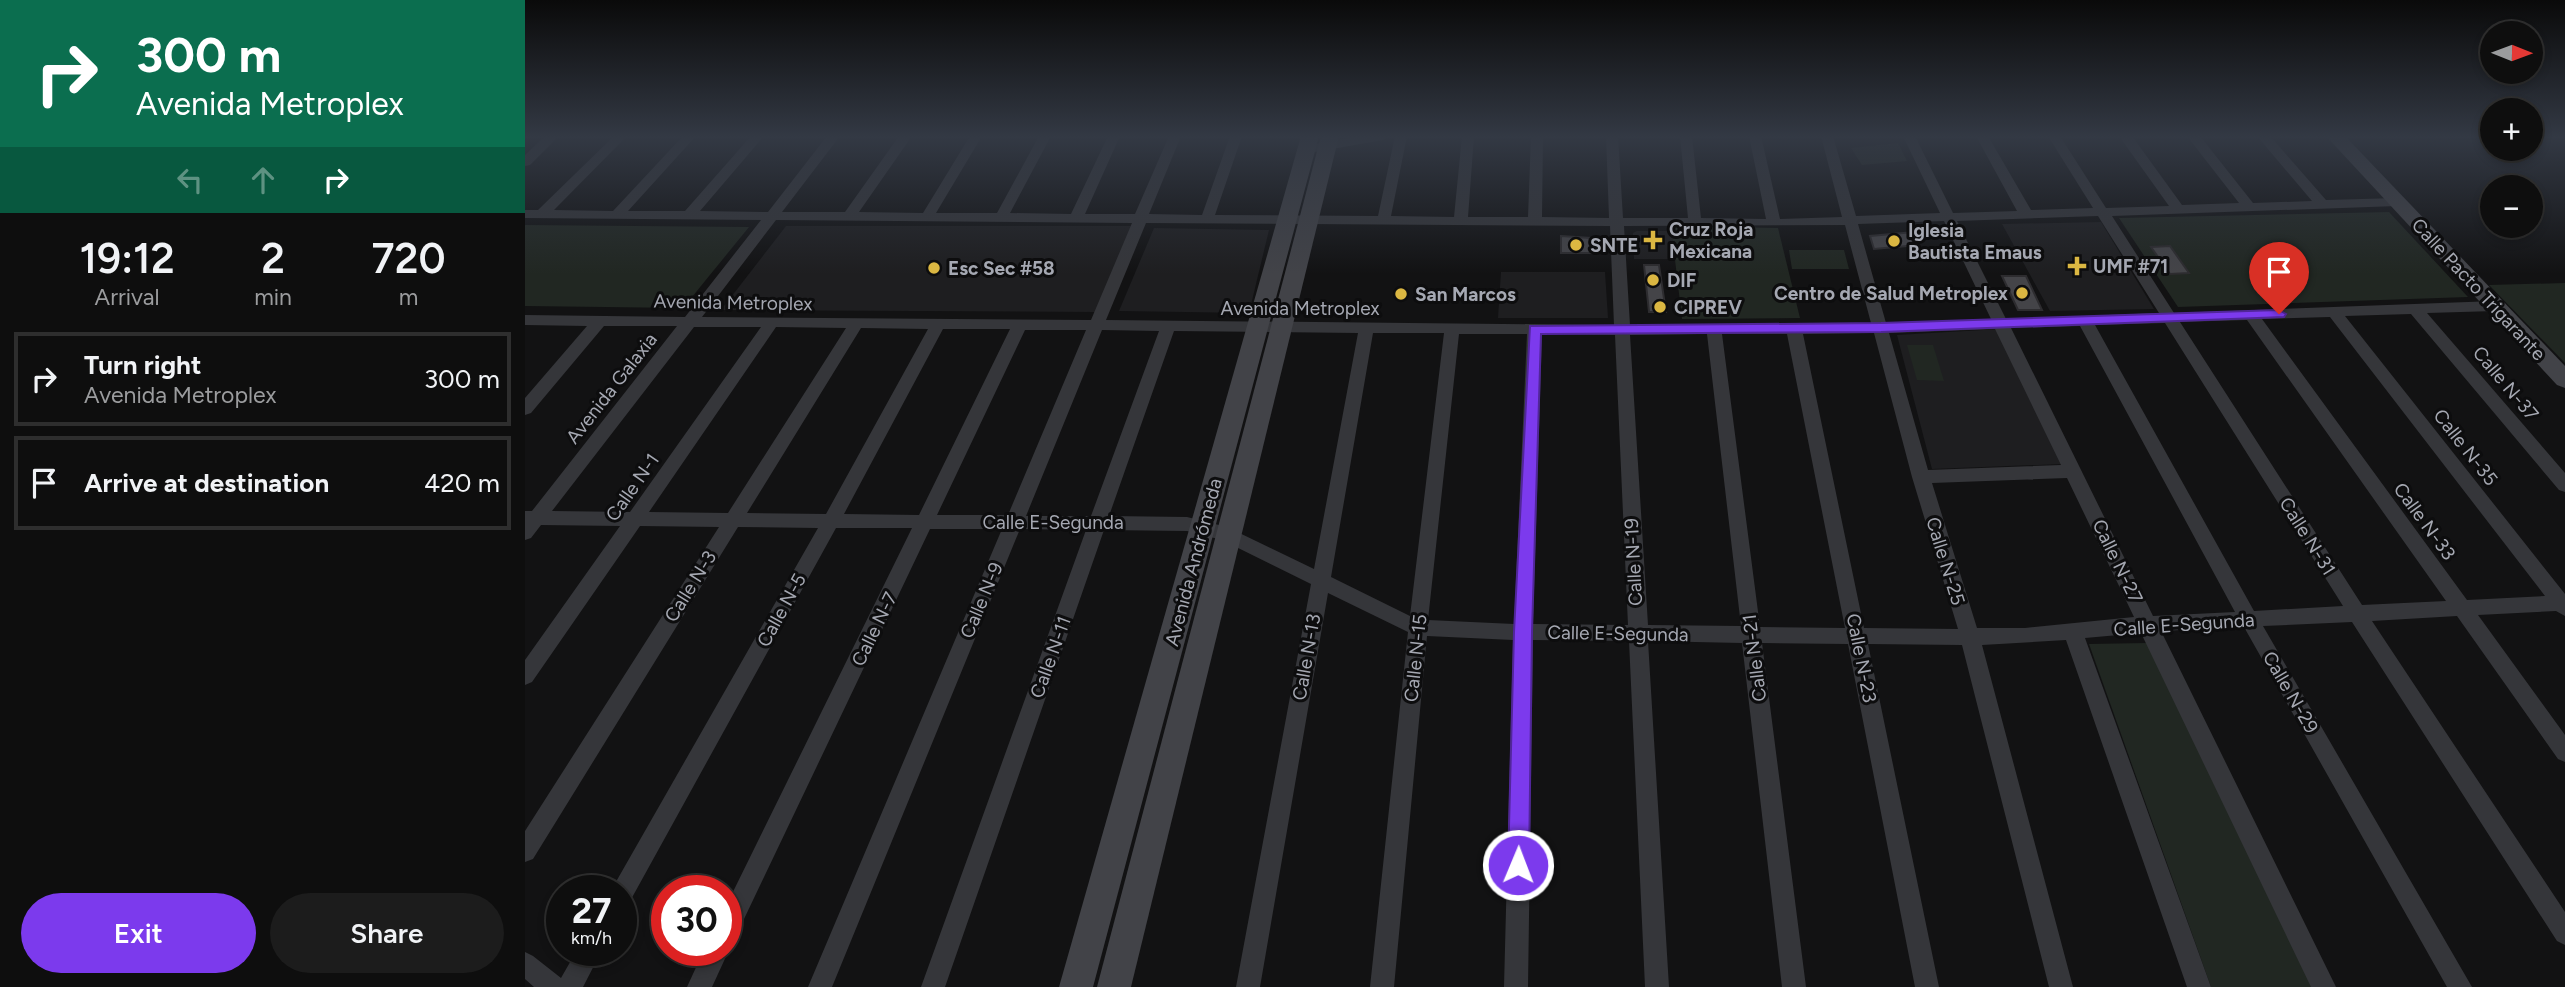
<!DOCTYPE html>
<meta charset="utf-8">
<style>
body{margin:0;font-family:Figtree,sans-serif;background:#1c1c1c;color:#f1f3f6;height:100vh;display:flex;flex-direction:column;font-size:26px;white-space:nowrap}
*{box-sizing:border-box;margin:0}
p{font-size:23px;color:#9b9c9e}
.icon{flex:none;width:38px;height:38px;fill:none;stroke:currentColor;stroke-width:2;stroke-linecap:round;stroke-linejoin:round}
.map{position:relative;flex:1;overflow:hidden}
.side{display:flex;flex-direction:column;background:#0e0e0e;width:525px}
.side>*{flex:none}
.hud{background:#0b6e4f;color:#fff;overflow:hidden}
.needle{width:46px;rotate:91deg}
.controls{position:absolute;left:1955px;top:21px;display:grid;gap:14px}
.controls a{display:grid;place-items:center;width:63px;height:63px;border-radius:50%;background:#0e0e0e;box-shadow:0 4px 10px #0003,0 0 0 2px #2e2e2e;font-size:35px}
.speed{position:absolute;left:21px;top:875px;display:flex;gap:14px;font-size:35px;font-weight:700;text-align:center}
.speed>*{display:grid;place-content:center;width:91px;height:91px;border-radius:50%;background:#0e0e0e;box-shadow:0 4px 10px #0003,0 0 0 2px #2e2e2e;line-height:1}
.speed small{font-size:18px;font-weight:400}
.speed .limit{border:10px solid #d22;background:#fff;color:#111}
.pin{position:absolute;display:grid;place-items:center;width:60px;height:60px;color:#fff;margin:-72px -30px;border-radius:50% 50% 50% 0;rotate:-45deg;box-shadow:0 0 7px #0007}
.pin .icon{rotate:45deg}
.me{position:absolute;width:77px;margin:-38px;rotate:1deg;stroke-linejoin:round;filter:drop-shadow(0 0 5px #0008)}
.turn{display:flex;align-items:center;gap:24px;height:147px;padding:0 21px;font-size:32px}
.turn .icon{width:91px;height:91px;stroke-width:2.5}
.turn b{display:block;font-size:49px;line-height:60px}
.lanes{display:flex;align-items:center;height:66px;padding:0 21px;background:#0003;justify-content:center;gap:35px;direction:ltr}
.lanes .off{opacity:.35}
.eta{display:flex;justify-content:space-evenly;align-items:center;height:119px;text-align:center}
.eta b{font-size:42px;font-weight:600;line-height:49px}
.action{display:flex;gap:14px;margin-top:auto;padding:14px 21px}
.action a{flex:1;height:80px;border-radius:42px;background:#7c3aed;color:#fff;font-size:28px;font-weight:600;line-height:80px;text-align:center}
.action a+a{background:#1c1c1c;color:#f1f3f6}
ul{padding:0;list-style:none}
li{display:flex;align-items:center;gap:21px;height:94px;margin:0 14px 10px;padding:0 7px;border:4px solid #2e2e2e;border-radius:0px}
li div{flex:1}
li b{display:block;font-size:26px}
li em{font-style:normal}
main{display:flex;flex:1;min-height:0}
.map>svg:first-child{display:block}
.built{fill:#1e1e20}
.green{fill:#212722}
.building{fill:#444448;stroke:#2d2c2f;stroke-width:2}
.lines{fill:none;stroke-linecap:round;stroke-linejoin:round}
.street{fill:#35363a;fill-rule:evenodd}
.secondary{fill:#424348;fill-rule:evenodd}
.route{fill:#7c3aed;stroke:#51269a;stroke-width:2}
.poi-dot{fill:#dbb742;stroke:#0d0d0e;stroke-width:2.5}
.labels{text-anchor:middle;stroke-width:6;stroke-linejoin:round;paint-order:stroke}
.poi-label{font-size:19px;font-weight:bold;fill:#a5a8b2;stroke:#0d0d0e;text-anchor:start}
.street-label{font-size:19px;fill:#a5a8b2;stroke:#0d0d0e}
</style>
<main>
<section class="side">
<div class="hud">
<div class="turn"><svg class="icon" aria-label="right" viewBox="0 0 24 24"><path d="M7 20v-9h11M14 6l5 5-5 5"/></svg><div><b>300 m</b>Avenida Metroplex</div></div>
<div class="lanes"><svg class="icon off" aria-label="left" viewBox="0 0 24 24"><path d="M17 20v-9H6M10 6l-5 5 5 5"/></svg><svg class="icon off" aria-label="ahead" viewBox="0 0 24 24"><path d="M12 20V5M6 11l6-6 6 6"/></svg><svg class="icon" aria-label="right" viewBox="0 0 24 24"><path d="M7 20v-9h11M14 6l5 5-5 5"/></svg></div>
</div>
<div class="eta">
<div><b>19:12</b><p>Arrival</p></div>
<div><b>2</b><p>min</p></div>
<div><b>720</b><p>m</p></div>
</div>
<ul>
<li><svg class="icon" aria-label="right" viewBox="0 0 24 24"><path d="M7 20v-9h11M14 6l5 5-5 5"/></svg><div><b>Turn right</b><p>Avenida Metroplex</p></div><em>300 m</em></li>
<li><svg class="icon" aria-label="arrive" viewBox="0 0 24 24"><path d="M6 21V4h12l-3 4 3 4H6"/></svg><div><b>Arrive at destination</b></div><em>420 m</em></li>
</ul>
<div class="action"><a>Exit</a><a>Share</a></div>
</section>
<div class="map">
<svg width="2040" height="987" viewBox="0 0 2040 987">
<rect width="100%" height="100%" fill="#121213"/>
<g class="built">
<path d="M 1576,222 L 1629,309 L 1525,311 L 1477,224 Z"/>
<path d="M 261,226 L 608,226 L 571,312 L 196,310 Z"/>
<path d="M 629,228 L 744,230 L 724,313 L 594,311 Z"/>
<path d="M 1112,231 L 1147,231 L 1150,259 L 1109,259 L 1108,233 Z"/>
<path d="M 976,272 L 1080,272 L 1083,318 L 973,318 Z"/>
<path d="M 1475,329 L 1538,464 L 1407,469 L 1372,335 Z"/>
</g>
<g class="green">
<path d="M 1373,143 L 1382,161 L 1337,165 L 1326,148 Z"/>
<path d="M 1864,212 L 1943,297 L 1653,307 L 1594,218 Z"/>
<path d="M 0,225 L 224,227 L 158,308 L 0,306 Z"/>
<path d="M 1146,226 L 1253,228 L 1275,318 L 1157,319 Z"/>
<path d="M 1264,250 L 1319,250 L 1324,269 L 1267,269 Z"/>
<path d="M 2040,283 L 2040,363 L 1964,285 Z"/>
<path d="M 1382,345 L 1408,345 L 1419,381 L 1392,380 Z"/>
<path d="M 1622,643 L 1788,987 L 1686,987 L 1564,644 Z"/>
</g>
<g class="building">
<path d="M 1389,232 L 1393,245 L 1349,249 L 1345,236 Z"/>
<path d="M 1036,236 L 1066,238 L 1066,253 L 1036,253 Z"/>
<path d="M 1645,246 L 1664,273 L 1645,274 L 1626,247 Z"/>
<path d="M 1119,265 L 1134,265 L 1141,312 L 1124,312 Z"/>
<path d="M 1477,276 L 1501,276 L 1517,310 L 1493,310 Z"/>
</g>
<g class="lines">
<g class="street">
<path d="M 20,136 L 34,136 L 5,165 L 0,166 L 0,155 Z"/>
<path d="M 89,136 L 102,136 L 29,210 L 88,211 L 158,136 L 171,136 L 103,211 L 160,211 L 226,136 L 239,136 L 175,211 L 243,212 L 302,136 L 315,136 L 257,212 L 320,212 L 374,136 L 387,136 L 334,212 L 398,213 L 445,136 L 457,136 L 411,213 L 472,213 L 514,136 L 526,136 L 485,213 L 546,214 L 583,136 L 595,136 L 560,214 L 610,214 L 644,136 L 656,136 L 624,214 L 677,215 L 705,136 L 717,136 L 690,215 L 853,216 L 870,136 L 882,136 L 866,216 L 929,217 L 937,136 L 949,136 L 943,217 L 1003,217 L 1006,136 L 1018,136 L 1017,217 L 1084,218 L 1081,136 L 1093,136 L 1098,218 L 1163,218 L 1155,136 L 1167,136 L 1176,218 L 1241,219 L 1224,136 L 1236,136 L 1255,219 L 1317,217 L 1296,136 L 1308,136 L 1331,216 L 1415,213 L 1378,136 L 1390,136 L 1428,213 L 1492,211 L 1451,136 L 1463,136 L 1506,210 L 1568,208 L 1523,136 L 1535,136 L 1581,208 L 1644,206 L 1594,136 L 1607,136 L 1657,205 L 1714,203 L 1662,136 L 1675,136 L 1728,203 L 1787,201 L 1732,136 L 1745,136 L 1801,200 L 1872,198 L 1879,202 L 1872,206 L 1587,216 L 1649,313 L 1970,301 L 1977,306 L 1970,311 L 1902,313 L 2040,473 L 2040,492 L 2034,490 L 1886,314 L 1820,316 L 2040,594 L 2040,616 L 2031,611 L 1953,615 L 2040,735 L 2040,762 L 2033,759 L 1932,616 L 1847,621 L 2040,912 L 2040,945 L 2032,941 L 1827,622 L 1738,626 L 1947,987 L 1922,987 L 1719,627 L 1636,631 L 1811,987 L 1786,987 L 1616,633 L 1560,638 L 1686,987 L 1662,987 L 1541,640 L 1457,645 L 1548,987 L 1524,987 L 1437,645 L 1343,644 L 1414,987 L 1390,987 L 1323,644 L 1237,643 L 1281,987 L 1257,987 L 1217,643 L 1123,641 L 1144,987 L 1120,987 L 1104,641 L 1008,640 L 1003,987 L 979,987 L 988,640 L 902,636 L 869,987 L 845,987 L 883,632 L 803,593 L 735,987 L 711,987 L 786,584 L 697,540 L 662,531 L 579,530 L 420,987 L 396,987 L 561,530 L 495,529 L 307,987 L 283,987 L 477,529 L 405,529 L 209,940 L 201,944 L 201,906 L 387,528 L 311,528 L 104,903 L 96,906 L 96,891 L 86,891 L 88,887 L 293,528 L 213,527 L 8,859 L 0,862 L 0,831 L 194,527 L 115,526 L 7,682 L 0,685 L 0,660 L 95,526 L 16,525 L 6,538 L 0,540 L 0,511 L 7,511 L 152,326 L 79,326 L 6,413 L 0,415 L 0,398 L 62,326 L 0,325 L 0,315 L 160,317 L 236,220 L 0,218 L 0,210 L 13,210 ZM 1573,216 L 1634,313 L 1481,319 L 1432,221 ZM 251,220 L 607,223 L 566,320 L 177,317 ZM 1419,221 L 1466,319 L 1361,323 L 1333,224 ZM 621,223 L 1085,226 L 1089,325 L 581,320 ZM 1320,225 L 1346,323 L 1105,325 L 1099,226 ZM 1805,317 L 2020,596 L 1942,600 L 1737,319 ZM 1722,320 L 1921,601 L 1837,605 L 1655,322 ZM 1640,323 L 1818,606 L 1729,611 L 1570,325 ZM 1555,326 L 1710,612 L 1628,616 L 1486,328 ZM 169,327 L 236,327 L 105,512 L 27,511 ZM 251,327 L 321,328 L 203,513 L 124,512 ZM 336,328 L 403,329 L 301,514 L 222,513 ZM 418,329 L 485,329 L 394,515 L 319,514 ZM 1470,329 L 1536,465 L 1403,470 L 1364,333 ZM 500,330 L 561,330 L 483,515 L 412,515 ZM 577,330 L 634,331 L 566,516 L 501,516 ZM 649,331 L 833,333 L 789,569 L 702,527 L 662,517 L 584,516 ZM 848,333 L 919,333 L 885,616 L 806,577 ZM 1349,333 L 1387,477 L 1433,629 L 1339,628 L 1278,334 ZM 934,334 L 1002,334 L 989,624 L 903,620 ZM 1017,334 L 1090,335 L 1103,625 L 1008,624 ZM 1182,334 L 1216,626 L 1123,625 L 1105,335 ZM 1197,334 L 1262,334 L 1320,628 L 1235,627 ZM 1542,478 L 1609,617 L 1500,628 L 1452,628 L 1407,483 Z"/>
<path d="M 835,136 L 864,136 L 858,140 L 790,152 L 784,148 L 790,144 Z"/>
<path d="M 201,944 L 204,950 L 187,987 L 162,987 L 179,950 L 201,950 Z"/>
<path d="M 52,950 L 77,950 L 58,987 L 9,987 L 0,979 L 0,952 L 8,956 L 36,978 Z"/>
</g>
<g class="secondary">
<path d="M 776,136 L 794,136 L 568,987 L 534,987 Z"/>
<path d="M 796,136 L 814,136 L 606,987 L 572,987 Z"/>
<path d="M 1801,136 L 1820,136 L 2040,366 L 2040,388 L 2032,385 Z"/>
</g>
</g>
<linearGradient id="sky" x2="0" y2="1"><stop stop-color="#0a0a0a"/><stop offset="0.5" stop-color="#333944"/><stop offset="1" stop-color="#333944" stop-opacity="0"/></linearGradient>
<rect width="2040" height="274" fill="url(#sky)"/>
<path class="route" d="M 1754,310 L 1761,314 L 1759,317 L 1356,332 L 1016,334 L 1007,632 L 1004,865 L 1001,872 L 993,875 L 986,872 L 983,865 L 989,632 L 1005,326 L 1356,323 Z"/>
<g class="poi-dot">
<path d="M1124.5 229.5h7v7h7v7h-7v7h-7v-7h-7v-7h7z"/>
<circle cx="1369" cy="241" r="7"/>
<circle cx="1051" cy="245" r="7"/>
<path d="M1548.5 255.5h7v7h7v7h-7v7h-7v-7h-7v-7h7z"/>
<circle cx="409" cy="268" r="7"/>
<circle cx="1128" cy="280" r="7"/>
<circle cx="1497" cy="293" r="7"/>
<circle cx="876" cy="294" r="7"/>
<circle cx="1135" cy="307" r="7"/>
</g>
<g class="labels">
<g class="poi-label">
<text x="1144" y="236">Cruz Roja<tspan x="1144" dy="22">Mexicana</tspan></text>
<text x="1383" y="237">Iglesia<tspan x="1383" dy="22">Bautista Emaus</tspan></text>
<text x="1065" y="252">SNTE</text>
<text x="1568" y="273">UMF #71</text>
<text x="423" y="275">Esc Sec #58</text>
<text x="1142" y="287">DIF</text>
<text x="1483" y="300" text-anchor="end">Centro de Salud Metroplex</text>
<text x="890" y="301">San Marcos</text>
<text x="1149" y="314">CIPREV</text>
</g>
<g class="street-label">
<text transform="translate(1954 289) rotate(47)" y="7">Calle Pacto Trigarante</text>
<text transform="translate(208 302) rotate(1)" y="7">Avenida Metroplex</text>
<text x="775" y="315">Avenida Metroplex</text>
<text transform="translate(1981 383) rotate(50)" y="7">Calle N-37</text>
<text transform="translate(86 388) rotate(-52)" y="7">Avenida Galaxia</text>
<text transform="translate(1941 447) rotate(52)" y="7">Calle N-35</text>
<text transform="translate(107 487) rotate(-55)" y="7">Calle N-1</text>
<text transform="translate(1900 521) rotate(54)" y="7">Calle N-33</text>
<text x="528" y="529">Calle E-Segunda</text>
<text transform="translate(1783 536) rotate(58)" y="7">Calle N-31</text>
<text transform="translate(1421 561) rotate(73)" y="7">Calle N-25</text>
<text transform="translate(1593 561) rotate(64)" y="7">Calle N-27</text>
<text transform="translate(668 562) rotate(-75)" y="7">Avenida Andrómeda</text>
<text transform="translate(1108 562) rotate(-93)" y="7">Calle N-19</text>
<text transform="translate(165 586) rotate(-58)" y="7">Calle N-3</text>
<text transform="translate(456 600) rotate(-67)" y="7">Calle N-9</text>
<text transform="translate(256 610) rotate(-61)" y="7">Calle N-5</text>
<text transform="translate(1659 624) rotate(-4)" y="7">Calle E-Segunda</text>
<text transform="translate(349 629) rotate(-64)" y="7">Calle N-7</text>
<text transform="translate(1093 633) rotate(1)" y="7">Calle E-Segunda</text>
<text transform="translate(525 657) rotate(-70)" y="7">Calle N-11</text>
<text transform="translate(781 657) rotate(-80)" y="7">Calle N-13</text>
<text transform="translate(890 658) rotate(-84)" y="7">Calle N-15</text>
<text transform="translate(1229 658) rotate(-97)" y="7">Calle N-21</text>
<text transform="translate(1337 658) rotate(79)" y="7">Calle N-23</text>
<text transform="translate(1766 692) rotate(60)" y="7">Calle N-29</text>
</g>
</g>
</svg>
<div class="controls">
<a><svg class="needle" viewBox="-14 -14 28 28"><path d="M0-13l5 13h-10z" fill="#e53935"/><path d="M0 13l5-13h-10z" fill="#9b9c9e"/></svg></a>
<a>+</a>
<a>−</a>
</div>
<div class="speed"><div>27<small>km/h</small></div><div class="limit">30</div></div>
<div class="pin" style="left:1754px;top:314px;background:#d93025"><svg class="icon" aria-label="arrive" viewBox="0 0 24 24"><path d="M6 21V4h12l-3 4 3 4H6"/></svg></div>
<svg class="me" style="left:993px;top:865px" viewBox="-20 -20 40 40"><circle r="17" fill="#7c3aed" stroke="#fff" stroke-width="3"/><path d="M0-11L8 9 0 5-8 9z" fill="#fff"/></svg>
</div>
</main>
